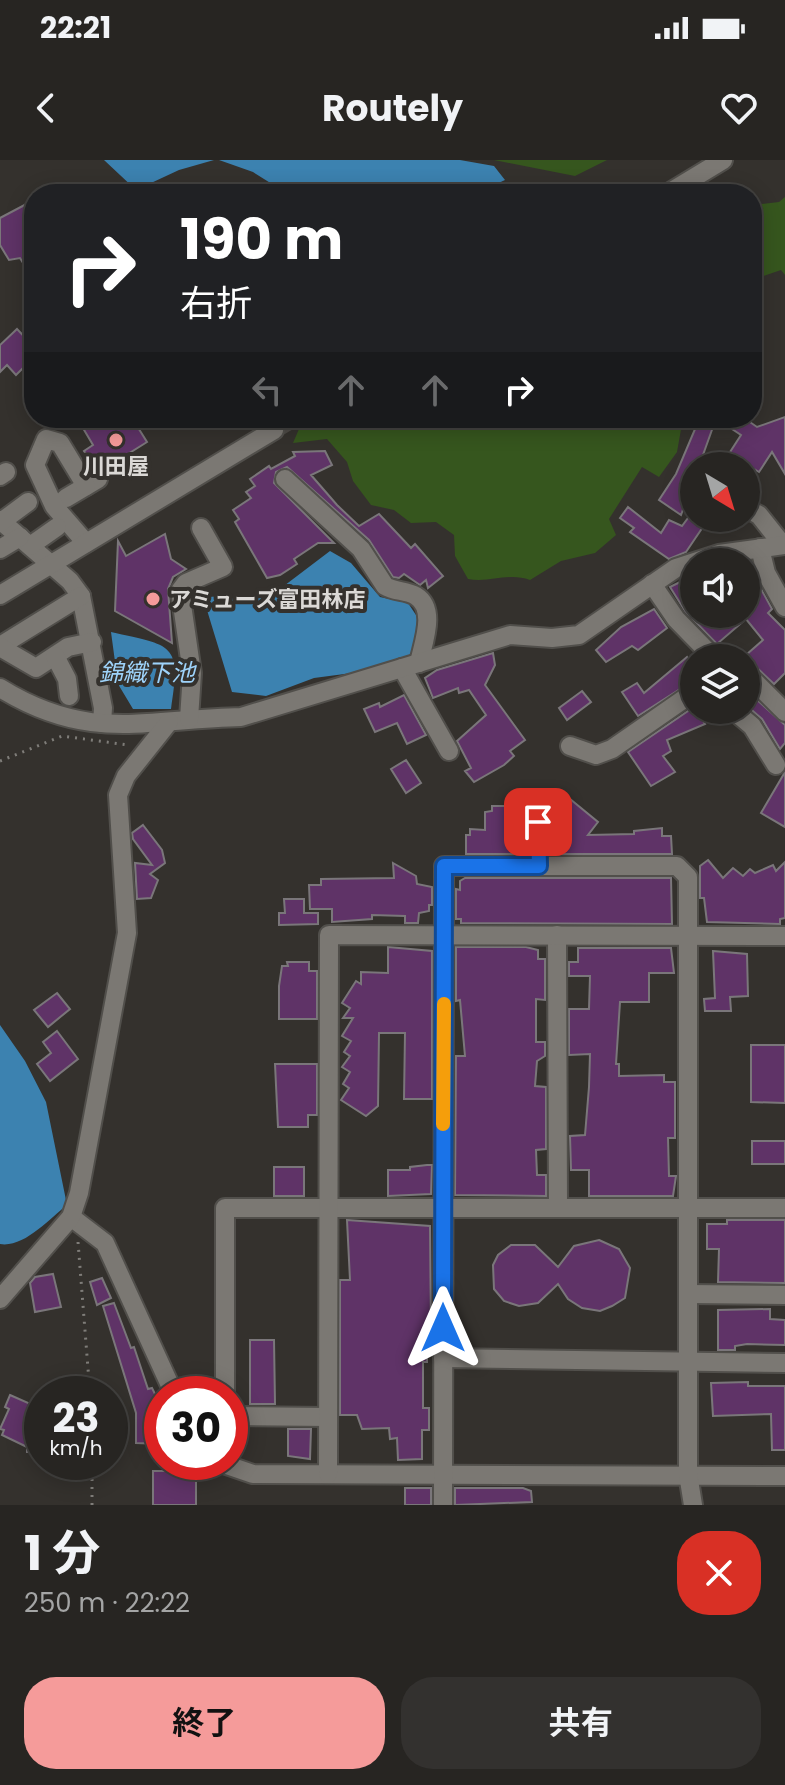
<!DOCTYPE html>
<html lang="ja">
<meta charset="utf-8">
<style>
body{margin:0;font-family:Poppins,"Noto Sans JP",sans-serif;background:#33312f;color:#f1f3f6;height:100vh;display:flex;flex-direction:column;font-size:30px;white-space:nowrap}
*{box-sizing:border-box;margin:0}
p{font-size:26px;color:#a4a5a5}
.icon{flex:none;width:44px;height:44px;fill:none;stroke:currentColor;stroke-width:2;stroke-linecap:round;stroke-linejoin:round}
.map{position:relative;height:1345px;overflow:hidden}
.details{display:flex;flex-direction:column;background:#272522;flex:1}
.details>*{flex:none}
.top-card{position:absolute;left:24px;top:24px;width:738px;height:244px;border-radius:32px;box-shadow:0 4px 20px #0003,0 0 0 2px #434240;background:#202124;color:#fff;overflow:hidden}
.needle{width:52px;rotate:142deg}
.fabs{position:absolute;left:680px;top:292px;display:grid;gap:16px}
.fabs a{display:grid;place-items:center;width:80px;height:80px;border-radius:50%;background:#272522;box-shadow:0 4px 20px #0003,0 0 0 2px #434240;font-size:40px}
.speed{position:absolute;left:24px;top:1216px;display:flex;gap:16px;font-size:40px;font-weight:700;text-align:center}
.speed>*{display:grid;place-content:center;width:104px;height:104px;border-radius:50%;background:#272522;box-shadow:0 4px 20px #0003,0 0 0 2px #434240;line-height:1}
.speed small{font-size:20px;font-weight:400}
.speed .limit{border:12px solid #d22;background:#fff;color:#111}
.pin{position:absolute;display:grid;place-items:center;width:68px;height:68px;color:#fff;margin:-34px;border-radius:16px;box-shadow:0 4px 12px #0006}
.me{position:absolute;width:88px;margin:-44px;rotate:0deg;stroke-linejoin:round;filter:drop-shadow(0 0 6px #0008)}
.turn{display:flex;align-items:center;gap:28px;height:168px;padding:0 24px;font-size:36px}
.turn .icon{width:104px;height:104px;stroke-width:2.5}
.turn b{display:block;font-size:56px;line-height:68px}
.lanes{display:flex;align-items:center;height:76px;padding:0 24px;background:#0003;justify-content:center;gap:40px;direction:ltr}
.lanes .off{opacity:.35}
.round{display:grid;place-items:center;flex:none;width:84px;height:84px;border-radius:32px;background:#33312f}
.overview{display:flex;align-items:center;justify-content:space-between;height:136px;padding:0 24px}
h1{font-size:48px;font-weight:700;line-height:60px}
.action{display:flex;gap:16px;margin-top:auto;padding:16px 24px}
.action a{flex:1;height:92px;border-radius:32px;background:#f59b9a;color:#111;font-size:32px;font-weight:700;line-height:92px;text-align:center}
.action a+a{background:#33312f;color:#f1f3f6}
.status{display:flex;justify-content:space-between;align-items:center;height:56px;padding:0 40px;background:#272522;direction:ltr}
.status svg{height:22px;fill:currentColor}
header{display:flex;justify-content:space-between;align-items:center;height:104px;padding:0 24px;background:#272522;font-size:36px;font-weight:700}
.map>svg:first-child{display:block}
.green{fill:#36561e}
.water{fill:#3c82b0}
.building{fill:#5f3367;stroke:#7a767a;stroke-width:2}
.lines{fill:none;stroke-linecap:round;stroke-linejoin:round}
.minor-tunnel{stroke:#4d4a46;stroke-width:18;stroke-dasharray:18 9;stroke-linecap:butt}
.minor-casing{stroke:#514f4b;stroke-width:22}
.path{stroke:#7f7d79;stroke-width:3;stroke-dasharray:2 6;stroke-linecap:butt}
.minor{stroke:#7b7873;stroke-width:18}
.route-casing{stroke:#114b97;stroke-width:20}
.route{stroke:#1a73e8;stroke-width:14}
.slow{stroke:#f59e0b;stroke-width:14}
.poi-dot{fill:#f59b9a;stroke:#34312d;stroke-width:3}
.labels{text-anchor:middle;stroke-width:8;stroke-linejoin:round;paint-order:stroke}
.poi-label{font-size:22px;font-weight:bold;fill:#dbd9d6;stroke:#34312d}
.water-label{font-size:24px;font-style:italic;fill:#9ed3fa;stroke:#34312d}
</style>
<div class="status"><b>22:21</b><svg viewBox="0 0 49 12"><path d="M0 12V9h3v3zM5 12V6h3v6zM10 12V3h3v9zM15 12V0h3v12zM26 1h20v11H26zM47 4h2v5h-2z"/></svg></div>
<header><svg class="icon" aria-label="back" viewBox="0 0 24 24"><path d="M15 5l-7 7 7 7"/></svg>Routely<svg class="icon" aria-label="heart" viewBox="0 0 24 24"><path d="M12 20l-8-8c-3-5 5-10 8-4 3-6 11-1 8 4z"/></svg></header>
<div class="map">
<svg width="785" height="1345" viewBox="0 0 785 1345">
<rect width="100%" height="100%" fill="#34312d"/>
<g class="green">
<path d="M 494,0 L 607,0 L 575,16 Z"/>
<path d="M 785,37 L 785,115 L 781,110 L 752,120 L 752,45 L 779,42 Z"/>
<path d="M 298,258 L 434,262 L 438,258 L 683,258 L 677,292 L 659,317 L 642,307 L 609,359 L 616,375 L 595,393 L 561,401 L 530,420 C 509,412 490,423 468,419 L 455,396 L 454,375 L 436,362 L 411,363 L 394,350 L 371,345 L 353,321 L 347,302 L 327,279 L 293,283 L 302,262 Z"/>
</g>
<g class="water">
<path d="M 104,0 L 214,0 L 179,10 L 136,30 Z"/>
<path d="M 219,0 L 460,0 L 494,6 L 505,20 L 475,34 L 288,34 L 253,12 Z"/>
<path d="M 330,391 L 351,403 L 380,437 L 408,443 L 418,458 L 412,495 L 352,513 L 314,518 L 266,536 L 232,532 L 203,437 L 272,435 Z"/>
<path d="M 111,472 C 172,486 182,482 171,549 L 133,549 L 118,524 Z"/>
<path d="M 0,865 L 25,901 L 46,942 L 67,1045 C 49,1059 24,1088 0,1084 Z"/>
</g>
<g class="building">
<path d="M 34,40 L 34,121 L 20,98 L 9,100 L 0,85 L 0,58 Z"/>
<path d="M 17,169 L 34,187 L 34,197 L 16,215 L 7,205 L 0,212 L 0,185 Z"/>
<path d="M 785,257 L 785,314 L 772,292 L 759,312 L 749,306 L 721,306 L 741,275 L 729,267 L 736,258 L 744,258 L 757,267 Z"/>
<path d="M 77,258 L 132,258 L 147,282 L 107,307 L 105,303 L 96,308 L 84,291 L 93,285 Z"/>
<path d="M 698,262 L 713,267 L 699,306 L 694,306 L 694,320 L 681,355 L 659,340 L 676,314 Z"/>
<path d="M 325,291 L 332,305 L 311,315 L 337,345 L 359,366 L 379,354 L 411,388 L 415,384 L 443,416 L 428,428 L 426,420 L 420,425 L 404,414 L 399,418 L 393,417 L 369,380 L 287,307 L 276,312 L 274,323 L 334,383 L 318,383 L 294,399 L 297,404 L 280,415 L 267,418 L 235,362 L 239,359 L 233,350 L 251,338 L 246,332 L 255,326 L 250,319 L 269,306 L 271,309 L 295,296 L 293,292 Z"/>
<path d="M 628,347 L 661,373 L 669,360 L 682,366 L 688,358 L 709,358 L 686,392 L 669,399 L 630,372 L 634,368 L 620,358 Z"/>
<path d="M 165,374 L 171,399 L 186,409 L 173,417 L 168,429 L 172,483 L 115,451 L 118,381 L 126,396 Z"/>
<path d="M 694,415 L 694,454 L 746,454 L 746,427 L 755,418 L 772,449 L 768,453 L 785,470 L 785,513 L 774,524 L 754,505 L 746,501 L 746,495 L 763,480 L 746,459 L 717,484 L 685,451 L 670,427 Z"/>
<path d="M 654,449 L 667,468 L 638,490 L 632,486 L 606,502 L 596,490 L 621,467 Z"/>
<path d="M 493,493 L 495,505 L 485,525 L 525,580 L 510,591 L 514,596 L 504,605 L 474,622 L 465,611 L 471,608 L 457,581 L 486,555 L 469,530 L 459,533 L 458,528 L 433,538 L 425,518 L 437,510 Z"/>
<path d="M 687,497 L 694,508 L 694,520 L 638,556 L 622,532 L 637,523 L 644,533 Z"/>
<path d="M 746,530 L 785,565 L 785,583 L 780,589 L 762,559 L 746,545 Z"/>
<path d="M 582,531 L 591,542 L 567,560 L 559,548 Z"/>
<path d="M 404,535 L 426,575 L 407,584 L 397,563 L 375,572 L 364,549 L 379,543 L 380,547 Z"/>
<path d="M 694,547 L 705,564 L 667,580 L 671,591 L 663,596 L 675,612 L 651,626 L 628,592 Z"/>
<path d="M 406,600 L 421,623 L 406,633 L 391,609 Z"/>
<path d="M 785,612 L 785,667 L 761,653 Z"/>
<path d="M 514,634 L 570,639 L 598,662 L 588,675 L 634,674 L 634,671 L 662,668 L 662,676 L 671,676 L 672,694 L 551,694 L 550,661 L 538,650 L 527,657 L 527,694 L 466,694 L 466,675 L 470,675 L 470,669 L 485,670 L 485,652 L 492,651 L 492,646 L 511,646 Z"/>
<path d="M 143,665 L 162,690 L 165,703 L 150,714 L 158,720 L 151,738 L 137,739 L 135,703 L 152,705 L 133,679 L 132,673 Z"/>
<path d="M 708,700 L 723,718 L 733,708 L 743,716 L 750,709 L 755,713 L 773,705 L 776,711 L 785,702 L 785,758 L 780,759 L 780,764 L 707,762 L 704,738 L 700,738 L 700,706 Z"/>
<path d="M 393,703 L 416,716 L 417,724 L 432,727 L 432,745 L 429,745 L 429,751 L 419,753 L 418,763 L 405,763 L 405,756 L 372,755 L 372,759 L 332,762 L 332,749 L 310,749 L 309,725 L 321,725 L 321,719 L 394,718 Z"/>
<path d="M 465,718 L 671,718 L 672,764 L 461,763 L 461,759 L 456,759 L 456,729 L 460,730 L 460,721 Z"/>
<path d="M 284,739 L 304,739 L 304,753 L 318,753 L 318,764 L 279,765 L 279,753 L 285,753 Z"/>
<path d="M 388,787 L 432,791 L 432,939 L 404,939 L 405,873 L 379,873 L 378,946 L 366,956 L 341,940 L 349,928 L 343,924 L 350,912 L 342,907 L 350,896 L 344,892 L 351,881 L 342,876 L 353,858 L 343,858 L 350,848 L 342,843 L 356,821 L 361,824 L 361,812 L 388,813 Z"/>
<path d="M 456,787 L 526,787 L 538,790 L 538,799 L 545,799 L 545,840 L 536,839 L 536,882 L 545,882 L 545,896 L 537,901 L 535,926 L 546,927 L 546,989 L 536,990 L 537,1015 L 546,1015 L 546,1036 L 455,1035 L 456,896 L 465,896 L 460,840 L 456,841 Z"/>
<path d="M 578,788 L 671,788 L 674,813 L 649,813 L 649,842 L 620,842 L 616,904 L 619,904 L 619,916 L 664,915 L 664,922 L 675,922 L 675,978 L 668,978 L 669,1016 L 676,1016 L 673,1036 L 589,1036 L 589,1010 L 571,1010 L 570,976 L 585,975 L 589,927 L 590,894 L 569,895 L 569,849 L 589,849 L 590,816 L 569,816 L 569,802 L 578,802 Z"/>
<path d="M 713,791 L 747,794 L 748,836 L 730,837 L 731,851 L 705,851 L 704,839 L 715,838 Z"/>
<path d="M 287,802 L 309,802 L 309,811 L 317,811 L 317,859 L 279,859 L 279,826 L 282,806 L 288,806 Z"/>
<path d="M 57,833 L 70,849 L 48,867 L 34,850 Z"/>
<path d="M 57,871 L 78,899 L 50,921 L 37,904 L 51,893 L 43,882 Z"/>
<path d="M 751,885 L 785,885 L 785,943 L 751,942 Z"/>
<path d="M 275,904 L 317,904 L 317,955 L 308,955 L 308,967 L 278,967 Z"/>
<rect x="752" y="981" width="33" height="23"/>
<path d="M 427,1005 L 432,1005 L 431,1034 L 388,1036 L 388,1010 L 410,1010 L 410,1007 Z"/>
<rect x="274" y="1007" width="30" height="29"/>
<path d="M 347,1060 L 430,1066 L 431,1174 L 427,1176 L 427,1202 L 423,1202 L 423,1248 L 429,1248 L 429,1270 L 422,1270 L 422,1299 L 398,1300 L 397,1278 L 390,1279 L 389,1268 L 362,1269 L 357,1255 L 340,1255 L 340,1120 L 350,1120 Z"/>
<path d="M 727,1060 L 785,1060 L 785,1123 L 718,1122 L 719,1089 L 707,1089 L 707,1064 L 727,1064 Z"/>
<path d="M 599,1080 L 619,1089 L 630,1108 L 625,1138 L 612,1146 L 600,1151 L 582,1148 L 568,1139 L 558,1124 L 538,1143 L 519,1146 L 504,1141 L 494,1129 L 493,1105 L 498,1095 L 511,1085 L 535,1085 L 558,1107 L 574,1086 Z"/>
<path d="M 53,1114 L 61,1147 L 35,1152 L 30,1123 L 35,1117 Z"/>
<path d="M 102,1118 L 111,1138 L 97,1145 L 90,1122 Z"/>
<path d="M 114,1143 L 131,1188 L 134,1187 L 148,1229 L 152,1228 L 158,1240 L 162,1284 L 136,1283 L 136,1253 L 103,1146 Z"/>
<path d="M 770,1149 L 770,1159 L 785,1160 L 785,1185 L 747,1184 L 735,1186 L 735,1190 L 718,1190 L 718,1150 Z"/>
<path d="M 250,1180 L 274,1180 L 275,1244 L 250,1244 Z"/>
<path d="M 748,1222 L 748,1226 L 785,1226 L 785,1290 L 772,1290 L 771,1254 L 713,1256 L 711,1223 Z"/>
<path d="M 10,1235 L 35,1246 L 34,1249 L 42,1253 L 42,1291 L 27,1292 L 27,1287 L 2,1275 L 4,1270 L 0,1269 L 9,1249 L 5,1247 Z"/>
<path d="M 288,1269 L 311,1269 L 310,1299 L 288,1296 Z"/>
<rect x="153" y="1311" width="43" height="34"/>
<rect x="405" y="1328" width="26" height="17"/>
<path d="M 455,1328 L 523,1328 L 531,1331 L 532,1342 L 455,1345 Z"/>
</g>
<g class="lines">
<path class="minor-tunnel" d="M 274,270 L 294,258"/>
<defs>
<g id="minor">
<path d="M 667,34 L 723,0"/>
<path d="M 0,316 L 6,312"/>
<path d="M 285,319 L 361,389 L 385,426 C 395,432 406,430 416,436 C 437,449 423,483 419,503"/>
<path d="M 66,338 L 98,319"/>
<path d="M 746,348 L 759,355 L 782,384"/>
<path d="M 0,360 L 70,421 L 81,436 L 103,548 L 102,563"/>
<path d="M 1,362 L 28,342"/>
<path d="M 86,383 L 54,346 L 35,305 L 46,279 L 60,283 L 86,326"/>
<path d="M 30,386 L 57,367"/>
<path d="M 760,388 L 766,413 L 785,447"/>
<path d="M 0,389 L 20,377"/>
<path d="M 652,424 L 676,459 L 714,498"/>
<path d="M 0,435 L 274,270"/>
<path d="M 0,486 L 81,436"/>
<path d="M 0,487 L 36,508 L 68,487 L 92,482"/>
<path d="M 55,496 L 67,519 L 69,536"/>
<path d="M 402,508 L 449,591"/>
<path d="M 746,513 L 785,552"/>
<path d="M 0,528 C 89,583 145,559 241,557 L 510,475 L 552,478 L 579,475 L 676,408 L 719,394 L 785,385"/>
<path d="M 733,550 L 752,566 L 776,605"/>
<path d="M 189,559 L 192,513 L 180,431 L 186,423 L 223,407 L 201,368"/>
<path d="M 570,586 L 596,595 L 612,589 L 694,532"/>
<path d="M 538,662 L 539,706"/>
<path d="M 557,775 L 558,1048"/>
<path d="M 71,1057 L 105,1083 L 174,1234"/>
<path d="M 688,1134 L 785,1135"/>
<path d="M 0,1139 L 71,1057 L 79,1033 L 127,773 L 118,635 L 126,616 L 169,562"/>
<path d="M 443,1198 L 785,1203"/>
<path d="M 225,1234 L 225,1048 L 785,1048"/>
<path d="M 230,1256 L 328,1257"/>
<path d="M 218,1302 L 253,1314 L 785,1316"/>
<path d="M 328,1314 L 329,775 L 785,776"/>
<path d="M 443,1345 L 444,706 L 677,706 L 688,717 L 688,1314 L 693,1345"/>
</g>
</defs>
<use href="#minor" class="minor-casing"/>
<g class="path">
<path d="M 0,601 L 62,576 L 128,585"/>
<path d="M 78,1082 L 90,1234"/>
<path d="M 92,1345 L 92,1302"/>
</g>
<use href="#minor" class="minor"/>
</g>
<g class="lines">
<defs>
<path id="route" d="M 443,1168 L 444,706 L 539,706 L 538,662"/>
</defs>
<use href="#route" class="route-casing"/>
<use href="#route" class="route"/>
<path class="slow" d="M 443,964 L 444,844"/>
</g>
<g class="poi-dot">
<circle cx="116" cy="280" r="8"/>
<circle cx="153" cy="439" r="8"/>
</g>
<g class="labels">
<g class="poi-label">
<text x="116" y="314">川田屋</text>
<text x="169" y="447" text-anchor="start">アミューズ富田林店</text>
</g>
<g class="water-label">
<text x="147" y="521">錦織下池</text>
</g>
</g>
</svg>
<div class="fabs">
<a><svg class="needle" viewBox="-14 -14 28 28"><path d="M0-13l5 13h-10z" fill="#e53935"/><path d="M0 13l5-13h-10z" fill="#a4a5a5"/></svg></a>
<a><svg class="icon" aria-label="sound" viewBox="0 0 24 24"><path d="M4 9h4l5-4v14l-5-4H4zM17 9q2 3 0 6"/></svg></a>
<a><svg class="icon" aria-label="layers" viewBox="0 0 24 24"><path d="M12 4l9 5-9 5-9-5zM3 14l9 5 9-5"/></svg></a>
</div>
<div class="speed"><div>23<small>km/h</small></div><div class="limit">30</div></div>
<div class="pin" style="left:538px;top:662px;background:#d93025"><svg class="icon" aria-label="arrive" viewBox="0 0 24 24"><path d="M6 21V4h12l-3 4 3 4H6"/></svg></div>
<svg class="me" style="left:443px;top:1168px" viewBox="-20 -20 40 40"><path d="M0-17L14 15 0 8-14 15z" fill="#1a73e8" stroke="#fff" stroke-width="4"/></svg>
<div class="top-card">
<div class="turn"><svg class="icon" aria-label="right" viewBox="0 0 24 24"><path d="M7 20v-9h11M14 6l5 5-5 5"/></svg><div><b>190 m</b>右折</div></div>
<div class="lanes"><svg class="icon off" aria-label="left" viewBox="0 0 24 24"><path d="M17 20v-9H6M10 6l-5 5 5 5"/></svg><svg class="icon off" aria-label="ahead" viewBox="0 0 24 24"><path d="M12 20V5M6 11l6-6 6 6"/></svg><svg class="icon off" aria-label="ahead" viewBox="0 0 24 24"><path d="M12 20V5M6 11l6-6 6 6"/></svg><svg class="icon" aria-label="right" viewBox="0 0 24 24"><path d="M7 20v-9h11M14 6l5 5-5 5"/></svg></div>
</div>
</div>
<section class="details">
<div class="overview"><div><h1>1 分</h1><p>250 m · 22:22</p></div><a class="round" style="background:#d93025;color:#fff"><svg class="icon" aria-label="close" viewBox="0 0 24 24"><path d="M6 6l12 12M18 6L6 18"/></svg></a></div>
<div class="action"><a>終了</a><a>共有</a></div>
</section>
